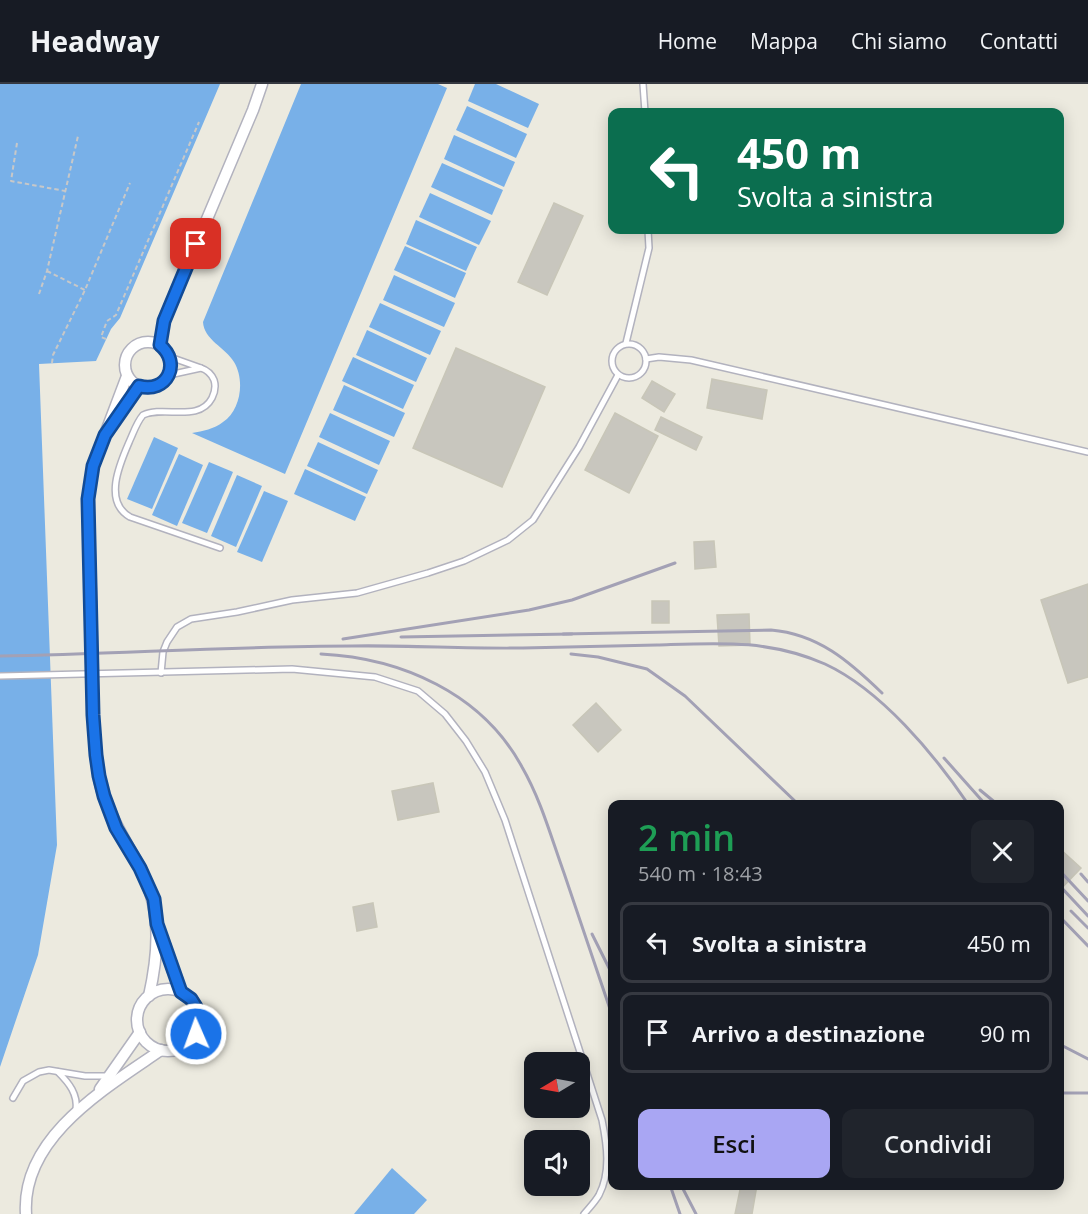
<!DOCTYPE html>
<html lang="it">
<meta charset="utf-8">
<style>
body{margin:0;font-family:"Open Sans",sans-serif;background:#20242c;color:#f1f3f6;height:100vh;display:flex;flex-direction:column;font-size:22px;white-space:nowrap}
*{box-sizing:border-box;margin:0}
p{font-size:20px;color:#9ea1a6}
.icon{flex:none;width:33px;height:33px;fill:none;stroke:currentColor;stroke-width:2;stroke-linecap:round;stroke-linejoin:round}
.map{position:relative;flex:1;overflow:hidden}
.details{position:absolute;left:608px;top:716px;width:456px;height:390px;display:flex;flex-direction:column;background:#171b24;border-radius:12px;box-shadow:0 3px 15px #0003}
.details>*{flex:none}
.top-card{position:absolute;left:608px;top:24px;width:456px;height:126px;border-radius:12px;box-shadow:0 3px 15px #0003;background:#0b6e4f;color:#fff;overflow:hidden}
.needle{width:39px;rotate:260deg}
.fabs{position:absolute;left:524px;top:968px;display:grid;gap:12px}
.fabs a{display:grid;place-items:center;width:66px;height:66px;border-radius:12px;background:#171b24;box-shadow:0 3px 15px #0003;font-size:30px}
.pin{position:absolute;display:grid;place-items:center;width:51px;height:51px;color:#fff;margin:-26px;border-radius:12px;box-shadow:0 3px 9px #0006}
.me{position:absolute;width:66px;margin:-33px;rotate:358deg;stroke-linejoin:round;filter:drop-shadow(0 0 4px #0008)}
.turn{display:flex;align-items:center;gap:21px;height:126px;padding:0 30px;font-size:27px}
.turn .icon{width:78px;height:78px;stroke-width:2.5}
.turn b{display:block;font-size:42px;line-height:51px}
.round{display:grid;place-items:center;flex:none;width:63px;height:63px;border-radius:12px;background:#20242c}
.headline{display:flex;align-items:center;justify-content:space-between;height:102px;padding:0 30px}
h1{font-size:36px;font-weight:600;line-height:45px;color:#1e9e55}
.primary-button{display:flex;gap:12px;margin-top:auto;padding:12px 30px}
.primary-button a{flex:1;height:69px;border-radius:12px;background:#a9a6f3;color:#111;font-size:24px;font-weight:600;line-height:69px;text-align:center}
.primary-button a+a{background:#20242c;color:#f1f3f6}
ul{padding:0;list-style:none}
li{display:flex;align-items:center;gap:18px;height:81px;margin:0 12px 9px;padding:0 18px;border:3px solid #363941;border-radius:12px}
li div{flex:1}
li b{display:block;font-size:22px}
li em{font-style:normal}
header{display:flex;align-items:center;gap:36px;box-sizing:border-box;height:84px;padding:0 30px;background:#171b24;border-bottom:2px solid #363941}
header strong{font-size:28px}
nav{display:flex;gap:33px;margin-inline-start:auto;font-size:21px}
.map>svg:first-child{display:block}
.water{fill:#78b0e8}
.building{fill:#c8c6be;stroke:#c8c6b8;stroke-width:1.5}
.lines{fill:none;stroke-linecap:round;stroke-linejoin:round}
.lane-casing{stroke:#b2b2be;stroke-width:8}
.street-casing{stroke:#b2b2be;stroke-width:13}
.path{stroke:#c8c8c8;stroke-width:2;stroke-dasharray:4.5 3;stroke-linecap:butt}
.lane{stroke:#fff;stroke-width:5}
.street{stroke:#fff;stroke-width:10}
.rail{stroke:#a3a1b5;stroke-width:3}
.street-bridge-casing{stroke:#b2b2be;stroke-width:13;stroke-linecap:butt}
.street-bridge{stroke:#fff;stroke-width:10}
.route-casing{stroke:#114b97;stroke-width:15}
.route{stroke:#1a73e8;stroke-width:10}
</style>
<header>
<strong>Headway</strong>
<nav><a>Home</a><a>Mappa</a><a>Chi siamo</a><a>Contatti</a></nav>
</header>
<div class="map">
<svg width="1088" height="1130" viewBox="0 0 1088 1130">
<rect width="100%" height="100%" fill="#eceadf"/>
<g class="water">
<path d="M 0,0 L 220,0 L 120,234 L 111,245 L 96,277 L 39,280 L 57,761 L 38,871 L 0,983 Z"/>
<path d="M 301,0 L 438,0 L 447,4 L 285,390 L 192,349 C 203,347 214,345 223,338 C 241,326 245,296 234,278 C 225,263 204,256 203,238 Z"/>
<path d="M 475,0 L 496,0 L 539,20 L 528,44 L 468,17 Z"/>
<path d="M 467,22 L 527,50 L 516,74 L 456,46 Z"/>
<path d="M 454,51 L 515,78 L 504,103 L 444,75 Z"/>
<path d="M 442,79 L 503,106 L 492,131 L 431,103 Z"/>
<path d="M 430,109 L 491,137 L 479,161 L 419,133 Z"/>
<path d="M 416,136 L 477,163 L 466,187 L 406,160 Z"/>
<path d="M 405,162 L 466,189 L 455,214 L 394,186 Z"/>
<path d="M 394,191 L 455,219 L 444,243 L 383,216 Z"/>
<path d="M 380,219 L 441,247 L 430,271 L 369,243 Z"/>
<path d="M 367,246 L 427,274 L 416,298 L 356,271 Z"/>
<path d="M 353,273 L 414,301 L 403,325 L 342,297 Z"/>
<path d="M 344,301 L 405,329 L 394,353 L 333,326 Z"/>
<path d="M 330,329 L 390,357 L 379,381 L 319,353 Z"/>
<path d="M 154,353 L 178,364 L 152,425 L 127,415 Z"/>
<path d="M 318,358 L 378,386 L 367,410 L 307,382 Z"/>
<path d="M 179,370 L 203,381 L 177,442 L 152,431 Z"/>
<path d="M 209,378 L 233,388 L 207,449 L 182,439 Z"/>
<path d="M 305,385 L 366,413 L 355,437 L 294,410 Z"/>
<path d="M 237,391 L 262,402 L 236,463 L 211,452 Z"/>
<path d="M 264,407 L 288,417 L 262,478 L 237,468 Z"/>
<path d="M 392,1084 L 427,1116 L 414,1130 L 354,1130 Z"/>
</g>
<g class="building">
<path d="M 554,119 L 583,132 L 547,211 L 518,198 Z"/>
<path d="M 456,264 L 545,303 L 502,403 L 413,364 Z"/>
<path d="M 712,295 L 767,306 L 762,335 L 707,324 Z"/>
<path d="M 652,297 L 675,310 L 664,328 L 642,314 Z"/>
<path d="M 615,329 L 658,352 L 629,409 L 585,386 Z"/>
<path d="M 661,333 L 702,353 L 696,366 L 655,346 Z"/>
<path d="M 714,457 L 716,483 L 695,485 L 694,458 Z"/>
<path d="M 1088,500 L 1088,593 L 1068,599 L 1041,516 Z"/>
<rect x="652" y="517" width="17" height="22"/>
<path d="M 749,530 L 750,561 L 719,562 L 717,531 Z"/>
<path d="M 596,619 L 621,646 L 598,668 L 573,641 Z"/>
<path d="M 433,699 L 439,728 L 398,736 L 392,707 Z"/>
<path d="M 1059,764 L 1081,784 L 1059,807 Z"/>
<path d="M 373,819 L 377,843 L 357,847 L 353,823 Z"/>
<path d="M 741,1101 L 757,1101 L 752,1130 L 735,1130 Z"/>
</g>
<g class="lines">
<defs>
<g id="lane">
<path d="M 643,0 L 645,28"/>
<path d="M 626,259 L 649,164 L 648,146"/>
<circle cx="629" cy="277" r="17"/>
<path d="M 646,275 L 659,273 L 691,276 L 1088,368"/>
<path d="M 201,284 C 207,286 211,289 214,296 C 216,302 215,308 212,314 C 199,339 164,321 143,331 C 137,338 134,347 130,356 C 121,377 102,417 130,433 L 220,464"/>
<path d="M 169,291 L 201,284 L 170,273"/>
<path d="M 161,589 L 163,568 L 167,558 L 177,543 L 191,535 L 237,528 L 292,516 L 357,509 L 428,489 L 464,477 L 508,456 L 533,436 L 579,363 L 618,291"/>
<path d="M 0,592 L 292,585 L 375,593 L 418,607 L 445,630 L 466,657 L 485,688 L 505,736 L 602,1036 C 607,1061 611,1088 599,1111 C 595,1118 589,1124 584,1130"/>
<path d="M 58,988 C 69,999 78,1010 76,1026"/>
<path d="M 13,1014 L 23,997 L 39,988 L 49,986 L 85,992 L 108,992"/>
</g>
<g id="street">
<circle cx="148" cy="281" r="23"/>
<path d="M 160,261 L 164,237 L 253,26 L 262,0"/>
<path d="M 113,339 L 139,302"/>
<path d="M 91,517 L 88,415 L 93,382 L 127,292"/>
<path d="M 93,631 C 95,658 95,686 104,713 C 113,738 127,759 139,782 C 162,824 159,867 149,912"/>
<path d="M 159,846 L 181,908"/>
<circle cx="168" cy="936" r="31"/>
<path d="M 100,1005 L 140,948"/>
<path d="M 26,1130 C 21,1053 106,1004 161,966"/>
</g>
</defs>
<use href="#lane" class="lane-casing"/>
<use href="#street" class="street-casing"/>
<g class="path">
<path d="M 17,59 L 11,97 L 65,107"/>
<path d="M 47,187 L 85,206"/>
<path d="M 39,210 L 47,187 L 78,52"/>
<path d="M 106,255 L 101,253 L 107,237 L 116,231 L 199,38"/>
<path d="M 52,279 L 53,271 L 85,206 L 130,99"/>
</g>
<use href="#lane" class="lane"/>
<use href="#street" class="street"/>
<g class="rail">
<path d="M 563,550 L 771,546 C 818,550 849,577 882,609"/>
<path d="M 401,553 L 572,550"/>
<path d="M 343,555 L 529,526 L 572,516 L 675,479"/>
<path d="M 321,570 C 401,574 482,609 522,683 C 541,716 551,753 564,789 C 580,836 596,884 612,931"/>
<path d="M 571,570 L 598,573 L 647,585 L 685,612 L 798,720"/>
<path d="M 0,572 C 117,570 235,562 352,562 C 409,561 466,565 523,564 C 567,563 612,562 657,561 C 718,559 768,555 825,580 C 881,606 934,670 968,720"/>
<path d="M 944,674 L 985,720"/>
<path d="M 980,706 L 997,720"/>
<path d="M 1059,786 L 1088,817"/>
<path d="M 1081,790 L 1088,798"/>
<path d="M 1059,801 L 1088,832"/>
<path d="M 1071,827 L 1088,844"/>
<path d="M 1059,832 L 1088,862"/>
<path d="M 592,850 L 612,890"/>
<path d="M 1059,960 L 1088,975"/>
<path d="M 1059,1009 L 1088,1009"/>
<path d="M 670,1101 L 680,1130"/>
<path d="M 681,1101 L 696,1130"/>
</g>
<defs>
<path id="street-bridge" d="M 91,517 L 93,631"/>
</defs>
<use href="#street-bridge" class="street-bridge-casing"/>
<use href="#street-bridge" class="street-bridge"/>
</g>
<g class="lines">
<defs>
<path id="route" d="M 196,160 L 164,237 L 160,261 C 182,279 167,310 139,302 L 105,351 L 93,382 L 88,415 L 93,631 L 96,671 L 99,692 L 104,712 L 116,744 L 140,784 L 154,815 L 157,840 L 181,908 L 191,915 L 196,923 L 199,941 L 196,950"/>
</defs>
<use href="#route" class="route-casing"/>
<use href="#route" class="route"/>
</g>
</svg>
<div class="fabs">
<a><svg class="needle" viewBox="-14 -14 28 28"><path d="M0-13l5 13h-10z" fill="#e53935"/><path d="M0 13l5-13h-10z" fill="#9ea1a6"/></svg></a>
<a><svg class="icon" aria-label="sound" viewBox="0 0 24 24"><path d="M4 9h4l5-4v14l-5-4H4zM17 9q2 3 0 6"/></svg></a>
</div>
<div class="pin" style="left:196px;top:160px;background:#d93025"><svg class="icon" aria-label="arrive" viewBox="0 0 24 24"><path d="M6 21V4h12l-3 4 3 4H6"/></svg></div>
<svg class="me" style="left:196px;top:950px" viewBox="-20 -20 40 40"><circle r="17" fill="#1a73e8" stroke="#fff" stroke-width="3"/><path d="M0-11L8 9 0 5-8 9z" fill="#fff"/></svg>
<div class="top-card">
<div class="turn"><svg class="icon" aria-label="left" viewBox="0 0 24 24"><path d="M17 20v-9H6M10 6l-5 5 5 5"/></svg><div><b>450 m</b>Svolta a sinistra</div></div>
</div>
<section class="details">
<div class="headline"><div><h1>2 min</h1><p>540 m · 18:43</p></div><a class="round"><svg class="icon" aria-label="close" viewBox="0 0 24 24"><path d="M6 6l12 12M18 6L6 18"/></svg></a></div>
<ul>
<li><svg class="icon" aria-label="left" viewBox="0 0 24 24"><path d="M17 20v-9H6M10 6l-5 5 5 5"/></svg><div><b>Svolta a sinistra</b></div><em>450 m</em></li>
<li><svg class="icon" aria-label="arrive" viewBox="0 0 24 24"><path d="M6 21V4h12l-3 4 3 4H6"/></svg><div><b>Arrivo a destinazione</b></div><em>90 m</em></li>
</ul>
<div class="primary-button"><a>Esci</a><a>Condividi</a></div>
</section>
</div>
